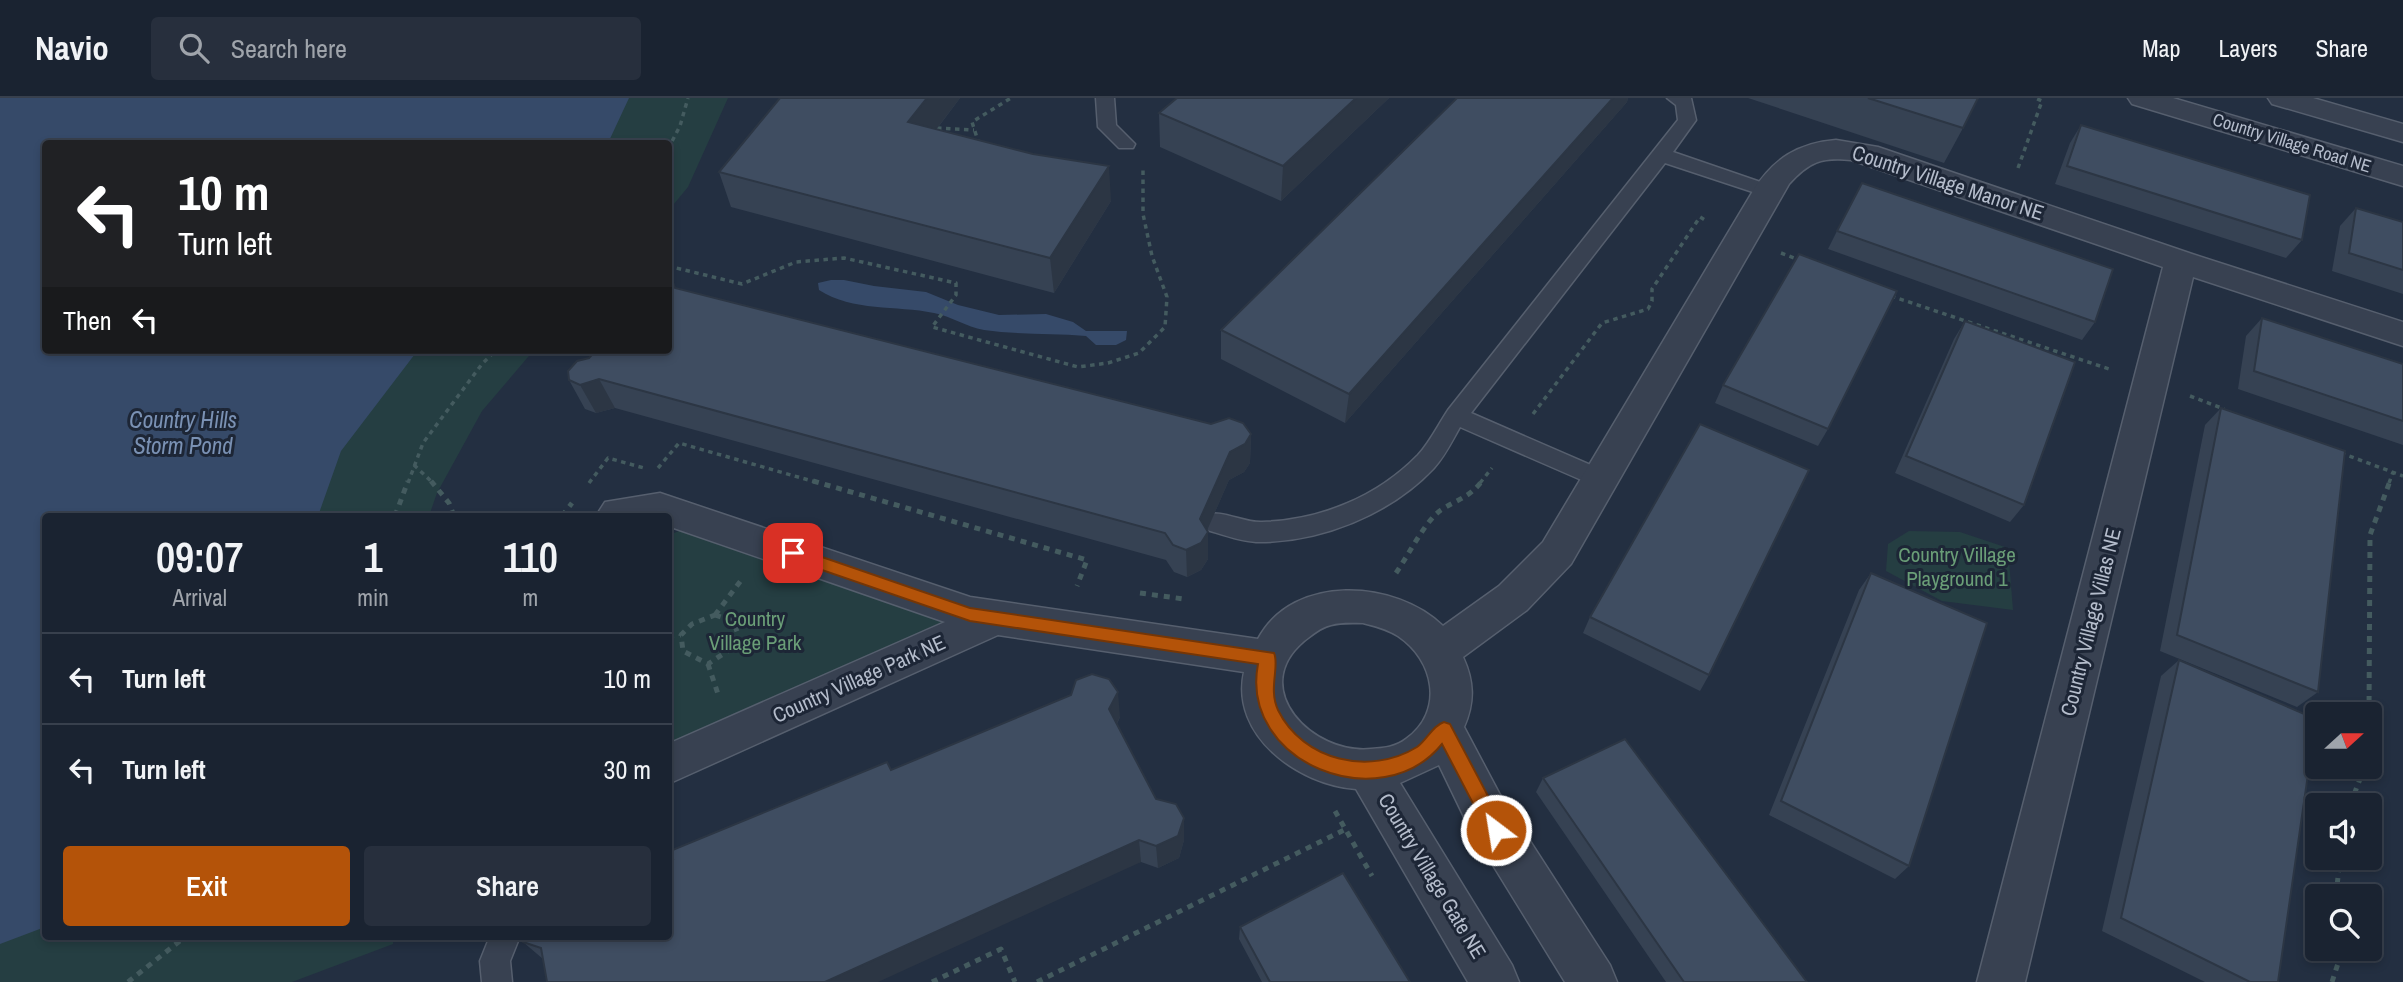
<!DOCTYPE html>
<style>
body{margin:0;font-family:"Archivo Narrow",sans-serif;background:#272f3d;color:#f1f3f6;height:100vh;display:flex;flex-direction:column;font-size:26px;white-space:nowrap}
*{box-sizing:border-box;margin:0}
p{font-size:23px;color:#9fa4ab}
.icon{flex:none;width:38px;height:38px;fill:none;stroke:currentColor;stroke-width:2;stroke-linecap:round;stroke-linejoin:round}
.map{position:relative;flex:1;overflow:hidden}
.side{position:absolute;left:42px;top:415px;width:630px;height:427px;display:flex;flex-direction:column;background:#1a2331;border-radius:7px;box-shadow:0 4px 10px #0003,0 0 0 2px #38404d}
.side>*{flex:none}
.guide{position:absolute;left:42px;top:42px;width:630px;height:214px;border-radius:7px;box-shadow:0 4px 10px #0003,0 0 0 2px #38404d;background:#202124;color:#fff;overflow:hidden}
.needle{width:46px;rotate:69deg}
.buttons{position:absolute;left:2305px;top:604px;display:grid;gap:14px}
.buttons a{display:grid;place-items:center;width:77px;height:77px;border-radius:7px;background:#1a2331;box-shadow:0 4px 10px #0003,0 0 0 2px #38404d;font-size:35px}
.pin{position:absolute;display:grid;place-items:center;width:60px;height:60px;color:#fff;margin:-30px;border-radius:14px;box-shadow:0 4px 10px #0006}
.me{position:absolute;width:77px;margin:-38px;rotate:329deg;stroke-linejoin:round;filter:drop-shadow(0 0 5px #0008)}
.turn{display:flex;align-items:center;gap:24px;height:147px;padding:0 21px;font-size:32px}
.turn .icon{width:91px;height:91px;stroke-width:2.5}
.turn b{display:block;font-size:49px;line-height:60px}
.then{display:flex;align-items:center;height:66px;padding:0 21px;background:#0003;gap:14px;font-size:26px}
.eta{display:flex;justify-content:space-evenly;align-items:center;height:119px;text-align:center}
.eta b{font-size:42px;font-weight:600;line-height:49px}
.cta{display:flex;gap:14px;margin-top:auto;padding:14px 21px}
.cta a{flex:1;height:80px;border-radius:7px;background:#b45309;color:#fff;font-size:28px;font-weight:600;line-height:80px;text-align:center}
.cta a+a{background:#272f3d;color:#f1f3f6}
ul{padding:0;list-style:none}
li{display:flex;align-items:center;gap:21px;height:91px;padding:0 21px;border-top:2px solid #38404d}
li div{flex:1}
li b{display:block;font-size:26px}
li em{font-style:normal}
header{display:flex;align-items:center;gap:42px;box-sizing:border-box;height:98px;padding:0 35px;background:#1a2331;border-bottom:2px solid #38404d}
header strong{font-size:33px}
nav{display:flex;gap:38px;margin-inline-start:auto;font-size:24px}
.search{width:490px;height:63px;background:#272f3d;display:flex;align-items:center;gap:18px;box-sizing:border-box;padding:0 24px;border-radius:7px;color:#9fa4ab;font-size:26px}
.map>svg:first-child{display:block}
.green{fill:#253e42}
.water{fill:#364a69}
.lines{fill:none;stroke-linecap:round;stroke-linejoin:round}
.service-casing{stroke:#565f6e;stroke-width:3}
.minor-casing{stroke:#565f6e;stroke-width:3}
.tertiary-casing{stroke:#565f6e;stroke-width:3}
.path-far1{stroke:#445b5f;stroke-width:3.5;stroke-dasharray:4.5 4.5;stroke-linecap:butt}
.path{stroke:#445b5f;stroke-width:5;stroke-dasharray:6 6;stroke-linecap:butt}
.service{fill:#384151;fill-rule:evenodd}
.minor{fill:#384151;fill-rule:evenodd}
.tertiary{fill:#384151;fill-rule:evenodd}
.wall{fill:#364253}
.shaded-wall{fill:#2c3644}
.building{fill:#3f4d61;stroke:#2c3644;stroke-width:2}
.route{fill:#b45309;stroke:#753606;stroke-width:2}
.labels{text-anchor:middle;stroke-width:6;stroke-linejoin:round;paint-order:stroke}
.far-street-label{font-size:18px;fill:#b4bccb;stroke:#1d2636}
.street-label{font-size:21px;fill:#b4bccb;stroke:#1d2636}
.park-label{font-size:21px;fill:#6a9e77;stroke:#1d2636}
.water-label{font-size:23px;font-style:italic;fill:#7a91b4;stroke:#1d2636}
</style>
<header>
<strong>Navio</strong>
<div class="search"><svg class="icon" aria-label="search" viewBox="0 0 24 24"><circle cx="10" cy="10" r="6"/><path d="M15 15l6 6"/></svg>Search here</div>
<nav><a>Map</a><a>Layers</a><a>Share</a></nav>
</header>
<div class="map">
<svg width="2403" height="884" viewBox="0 0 2403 884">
<rect width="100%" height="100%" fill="#232f41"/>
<g class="green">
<path d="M 0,0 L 728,0 L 688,89 L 669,112 L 668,46 L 46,46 L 46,252 L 534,252 L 482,313 L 437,395 L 429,418 L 46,418 L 46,838 L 393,838 L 393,846 L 292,884 L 0,884 Z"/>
<path d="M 704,423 L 970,516 L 669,667 L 669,437 Z"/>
<path d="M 1909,433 L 1960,434 L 2008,450 L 2013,512 L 1942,503 L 1886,473 L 1888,446 Z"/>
</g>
<g class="water">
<path d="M 0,0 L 629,0 L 608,45 L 46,46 L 46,252 L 418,252 L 341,353 L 318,418 L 46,418 L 45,829 L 0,846 Z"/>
<path d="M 831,182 L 844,182 L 874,188 L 926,194 L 958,207 L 999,217 L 1046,216 L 1073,224 L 1086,233 L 1127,233 L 1126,242 L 1116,247 L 1096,247 L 1086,238 C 1052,235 1018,237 984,232 C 966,229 951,218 934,215 C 896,207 853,214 819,192 L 818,185 Z"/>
</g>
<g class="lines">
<defs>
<g id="service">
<path d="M 1096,0 L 1114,0 L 1116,27 L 1135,46 L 1133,50 L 1119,50 L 1098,29 Z"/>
<path d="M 1667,0 L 1691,0 L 1696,22 L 1673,54 L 1775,89 L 1778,93 L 1775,97 L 1768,99 L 1665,65 L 1471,315 L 1609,375 L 1613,381 L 1609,387 L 1601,390 L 1593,387 L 1460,329 C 1452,343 1445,358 1434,370 C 1391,416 1320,445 1256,444 C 1239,443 1221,436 1204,431 L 1201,424 L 1204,417 C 1222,411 1243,425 1262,424 C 1321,422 1377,399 1418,357 C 1430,344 1438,327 1448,312 L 1678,22 L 1676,7 Z"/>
<path d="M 490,838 L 520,838 L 510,863 L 512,884 L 482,884 L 480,863 Z"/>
</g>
<path id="minor" d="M 1836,42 L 1878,49 L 2192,156 L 2403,224 L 2403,248 L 2193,179 L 2025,884 L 1977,884 L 2163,169 L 1851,62 C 1821,59 1809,64 1789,86 L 1571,466 L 1527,512 L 1463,559 C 1474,583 1475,604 1464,629 L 1499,695 L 1610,867 L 1617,884 L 1565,884 L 1467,725 L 1439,667 L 1400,685 L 1512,867 L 1519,884 L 1468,884 L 1356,691 C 1299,687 1230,638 1244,574 L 998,537 L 668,686 L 668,646 L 945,524 L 668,428 L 668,418 L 596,418 L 605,404 L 660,395 L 970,499 L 1258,541 C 1293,475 1396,482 1443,528 L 1499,488 L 1543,444 L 1753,93 C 1773,61 1798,45 1836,42 ZM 1363,525 C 1375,528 1387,531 1398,538 C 1434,562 1445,613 1406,641 C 1396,649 1384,650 1371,651 C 1313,657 1247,591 1304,543 C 1312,537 1321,529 1331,527 C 1341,524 1353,525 1363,525 Z"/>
<g id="tertiary">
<path d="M 2128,0 L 2173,0 L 2403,68 L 2403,88 L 2132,6 Z"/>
<path d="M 2268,0 L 2313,0 L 2403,26 L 2403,44 L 2272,6 Z"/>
</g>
</defs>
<use href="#service" class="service-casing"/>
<use href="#minor" class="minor-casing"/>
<use href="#tertiary" class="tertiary-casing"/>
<g class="path-far1">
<path d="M 937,30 L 974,32"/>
<path d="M 979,46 L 972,24 L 1011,0"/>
<path d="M 668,51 L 680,28 L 688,0"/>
<path d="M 2018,70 L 2042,3 L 2035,0"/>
<path d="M 1781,155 L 1802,163"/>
<path d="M 668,168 L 742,186 L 796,164 L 844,160 L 956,185 L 956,197 L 932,229 L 1078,269 L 1108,265 L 1139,255 L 1165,229 L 1167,199 L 1152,158 L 1143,116 L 1143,71"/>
<path d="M 1891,198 L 2112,272"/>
<path d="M 2190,298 L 2224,311"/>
<path d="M 1533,316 L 1602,225 L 1648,211 L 1652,203 L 1652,191 L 1700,119 L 1705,122"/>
<path d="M 2341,355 L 2403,378"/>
<path d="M 414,367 L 433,385"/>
<path d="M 658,370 L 679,345 L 819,385"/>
<path d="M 408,385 L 423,345 L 482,266 L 496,252"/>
<path d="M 589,385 L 608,360 L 644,370"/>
<path d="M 1480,385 L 1492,370"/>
<path d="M 2389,385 L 2393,374"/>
</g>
<g class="path">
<path d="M 431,383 L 449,405 L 454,418"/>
<path d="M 813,383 L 1087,462 L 1077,488"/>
<path d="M 395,418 L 408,383"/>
<path d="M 562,418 L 572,405"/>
<path d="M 1396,475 C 1408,458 1425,423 1441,412 C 1456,402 1469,400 1482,383"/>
<path d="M 1140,495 L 1184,501"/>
<path d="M 715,517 L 733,523 L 738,536 L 729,552 L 708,566 L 683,553 L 681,537 L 692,526 Z"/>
<path d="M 715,517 L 742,481"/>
<path d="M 668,538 L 681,537"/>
<path d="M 708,566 L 718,596"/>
<path d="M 2369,616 L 2370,437 L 2390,383"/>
<path d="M 2350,707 L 2365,668"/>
<path d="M 1335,713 L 1372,778"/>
<path d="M 2336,798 L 2340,760"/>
<path d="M 128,884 L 186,838"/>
<path d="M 932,884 L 1001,851 L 1015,884"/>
<path d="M 1037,884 L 1346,731"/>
<path d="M 2332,884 L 2343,850"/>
</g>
<use href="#service" class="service"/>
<use href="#minor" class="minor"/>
<use href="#tertiary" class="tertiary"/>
</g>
<g class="wall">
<path d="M 780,0 L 960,0 L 936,32 L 1111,103 L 1054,195 L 731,109 L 719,74 Z"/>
<path d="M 1177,0 L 1389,0 L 1281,103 L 1160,49 L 1159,15 Z"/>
<path d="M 1457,0 L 1628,0 L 1627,4 L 1345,325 L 1221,261 L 1221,232 Z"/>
<path d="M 1748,0 L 1978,0 L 1963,30 L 1944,65 Z"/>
<path d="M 2081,27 L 2302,142 L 2286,160 L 2055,86 L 2070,45 Z"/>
<path d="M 2356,110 L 2403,124 L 2403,196 L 2332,173 L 2340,128 Z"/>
<path d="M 1837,133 L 2095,224 L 2082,242 L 1828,151 Z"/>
<path d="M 675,190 L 1251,336 L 1250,365 L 1244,374 L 1229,382 L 1207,432 L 1208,434 L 1208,461 L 1201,472 L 1187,479 L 1174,474 L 1166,462 L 615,310 L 596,315 L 585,311 L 569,282 L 589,260 Z"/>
<path d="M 2262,220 L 2403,266 L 2403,347 L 2238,291 L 2246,238 Z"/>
<path d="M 1965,223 L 2024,407 L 2010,424 L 1895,375 L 1954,241 Z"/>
<path d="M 1723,287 L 1828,331 L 1818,348 L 1715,305 Z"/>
<path d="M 2221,310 L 2318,594 L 2297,609 L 2160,553 L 2205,327 Z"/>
<path d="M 1871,475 L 1909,768 L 1895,781 L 1769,717 L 1859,492 Z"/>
<path d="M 1590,519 L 1709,577 L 1700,593 L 1583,535 Z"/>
<path d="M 2179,562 L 2278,884 L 2205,884 L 2102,833 L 2161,578 Z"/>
<path d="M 1071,597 L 1120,619 L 1117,626 L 1156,701 L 1184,720 L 1184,742 L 1179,760 L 1158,770 L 1141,764 L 543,861 L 523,844 L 891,672 Z"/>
<path d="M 1543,680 L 1807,884 L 1666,884 L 1536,694 Z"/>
<path d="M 1240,829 L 1410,884 L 1262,884 L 1239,841 Z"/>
</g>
<g class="shaded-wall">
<path d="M 927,0 L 960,0 L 915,59 L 908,24 Z"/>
<path d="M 1356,0 L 1389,0 L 1281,103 L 1283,68 Z"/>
<path d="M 1613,0 L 1628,0 L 1627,4 L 1345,325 L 1349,296 Z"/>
<path d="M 1109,68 L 1111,103 L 1054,195 L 1050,160 Z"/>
<path d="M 599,281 L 615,310 L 596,315 L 580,287 Z"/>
<path d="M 1251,336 L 1250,365 L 1244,374 L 1229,382 L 1202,444 L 1208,434 L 1208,461 L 1201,472 L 1187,479 L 1186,452 L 1230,354 Z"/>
<path d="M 1118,594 L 1120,619 L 1112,635 L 1109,611 Z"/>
<path d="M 1184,720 L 1184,742 L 1179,760 L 1158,770 L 1156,748 Z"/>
<path d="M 1139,742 L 1141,764 L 878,884 L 825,884 Z"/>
</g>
<g class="building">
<path d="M 780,0 L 927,0 L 908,24 L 1033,56 L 1109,68 L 1050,160 L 719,74 Z"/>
<path d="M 1177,0 L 1356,0 L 1283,68 L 1159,15 Z"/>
<path d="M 1457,0 L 1613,0 L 1349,296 L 1221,232 Z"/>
<path d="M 1868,0 L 1978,0 L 1963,30 Z"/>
<path d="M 2081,27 L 2310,97 L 2302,142 L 2067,68 Z"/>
<path d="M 1862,85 L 2113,171 L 2095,224 L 1837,133 Z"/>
<path d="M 2356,110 L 2403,124 L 2403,172 L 2349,155 Z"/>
<path d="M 1799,156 L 1897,193 L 1828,331 L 1723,287 Z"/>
<path d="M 668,182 L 672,182 L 675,190 L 1211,326 L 1229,320 L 1243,325 L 1251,336 L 1245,346 L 1230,354 L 1200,421 L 1208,434 L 1201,445 L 1186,452 L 1173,447 L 1165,435 L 599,281 L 580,287 L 569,282 L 568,273 L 577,263 L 589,260 L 596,252 L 668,252 Z"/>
<path d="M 2262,220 L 2403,266 L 2403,323 L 2254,273 Z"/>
<path d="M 1965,223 L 2075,264 L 2024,407 L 1906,358 Z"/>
<path d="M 2221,310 L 2345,353 L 2318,594 L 2177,537 Z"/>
<path d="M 1700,326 L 1809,372 L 1709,577 L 1590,519 Z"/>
<path d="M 1871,475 L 1987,525 L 1909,768 L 1781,703 Z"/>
<path d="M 2179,562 L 2316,621 L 2278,884 L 2250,884 L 2121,820 Z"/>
<path d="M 1092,576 L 1109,581 L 1118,594 L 1109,611 L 1156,701 L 1176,706 L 1184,720 L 1178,738 L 1156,748 L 1139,742 L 825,884 L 547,884 L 541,850 L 523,844 L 523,838 L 668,838 L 668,763 L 673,761 L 670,753 L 887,664 L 891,672 L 1071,597 L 1076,582 Z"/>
<path d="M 1625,641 L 1807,884 L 1684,884 L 1543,680 Z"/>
<path d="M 1343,775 L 1410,884 L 1270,884 L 1240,829 Z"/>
</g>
<path class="route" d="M 793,449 L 970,510 L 1274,555 C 1280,567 1268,591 1278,612 C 1303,663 1370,678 1417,649 C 1427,642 1432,628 1444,624 L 1450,626 L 1506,732 L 1503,738 L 1496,741 L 1490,738 L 1442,646 C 1381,721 1239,665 1258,566 L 970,523 L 787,460 L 785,455 Z"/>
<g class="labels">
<g class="far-street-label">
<text transform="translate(2292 45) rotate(17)" y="6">Country Village Road NE</text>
</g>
<g class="street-label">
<text transform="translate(1948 85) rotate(18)" y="7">Country Village Manor NE</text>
<text transform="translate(2091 524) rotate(-76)" y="7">Country Village Villas NE</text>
<text transform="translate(859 581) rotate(-24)" y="7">Country Village Park NE</text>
<text transform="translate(1432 778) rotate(59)" y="7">Country Village Gate NE</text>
</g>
<g class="park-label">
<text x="1957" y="464">Country Village<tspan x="1957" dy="24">Playground 1</tspan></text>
<text x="755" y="528">Country<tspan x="755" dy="24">Village Park</tspan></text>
</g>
<g class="water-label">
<text x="183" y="330">Country Hills<tspan x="183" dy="26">Storm Pond</tspan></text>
</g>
</g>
</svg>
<div class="buttons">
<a><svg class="needle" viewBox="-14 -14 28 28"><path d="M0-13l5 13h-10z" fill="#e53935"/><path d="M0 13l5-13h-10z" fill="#9fa4ab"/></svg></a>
<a><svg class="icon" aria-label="sound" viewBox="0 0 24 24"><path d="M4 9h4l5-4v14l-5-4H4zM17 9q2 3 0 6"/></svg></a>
<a><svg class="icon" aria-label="search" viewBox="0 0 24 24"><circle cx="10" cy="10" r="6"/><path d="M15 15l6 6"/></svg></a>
</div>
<div class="pin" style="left:793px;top:455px;background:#d93025"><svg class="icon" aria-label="arrive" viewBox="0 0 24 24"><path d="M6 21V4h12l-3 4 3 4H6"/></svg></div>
<svg class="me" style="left:1496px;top:732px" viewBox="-20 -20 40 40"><circle r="17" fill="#b45309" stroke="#fff" stroke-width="3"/><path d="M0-11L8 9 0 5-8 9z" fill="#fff"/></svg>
<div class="guide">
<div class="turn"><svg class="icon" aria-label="left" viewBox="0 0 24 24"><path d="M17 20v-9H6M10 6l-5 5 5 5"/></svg><div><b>10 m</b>Turn left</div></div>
<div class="then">Then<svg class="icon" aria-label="left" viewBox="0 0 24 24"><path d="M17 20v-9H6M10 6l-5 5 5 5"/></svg></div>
</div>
<section class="side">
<div class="eta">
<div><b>09:07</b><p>Arrival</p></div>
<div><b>1</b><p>min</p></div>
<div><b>110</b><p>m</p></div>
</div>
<ul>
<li><svg class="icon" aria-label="left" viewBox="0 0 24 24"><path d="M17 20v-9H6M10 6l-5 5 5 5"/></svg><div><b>Turn left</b></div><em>10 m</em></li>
<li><svg class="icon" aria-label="left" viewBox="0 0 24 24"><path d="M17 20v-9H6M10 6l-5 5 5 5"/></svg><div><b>Turn left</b></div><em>30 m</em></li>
</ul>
<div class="cta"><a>Exit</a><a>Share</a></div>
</section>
</div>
